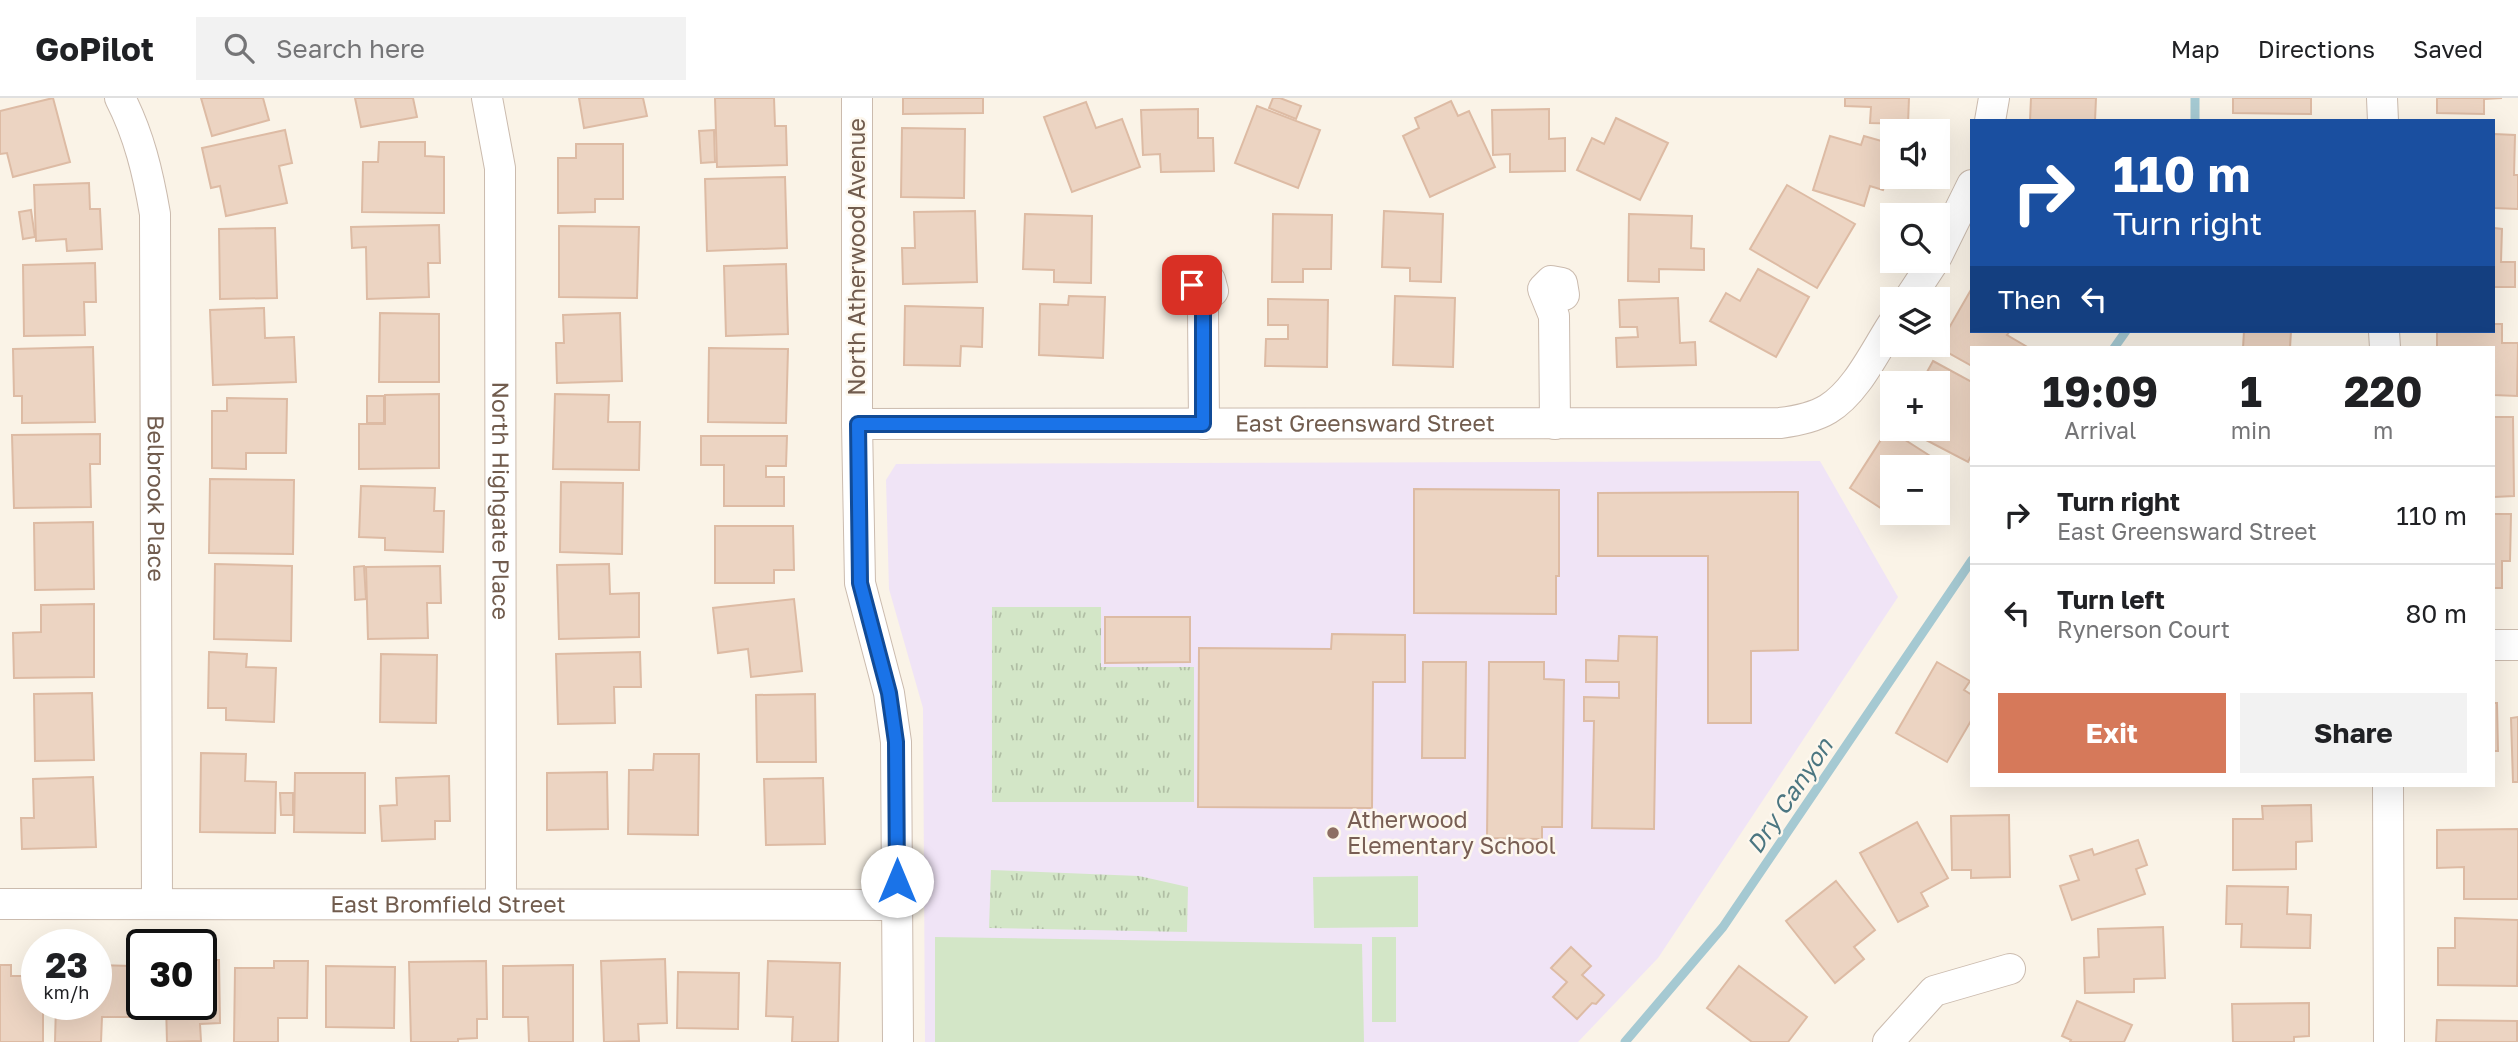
<!DOCTYPE html>
<meta charset="utf-8">
<style>
body{margin:0;font-family:"Golos Text",sans-serif;background:#f2f2f2;color:#202124;height:100vh;display:flex;flex-direction:column;font-size:26px;white-space:nowrap}
*{box-sizing:border-box;margin:0}
p{font-size:23px;color:#757577}
.icon{flex:none;width:38px;height:38px;fill:none;stroke:currentColor;stroke-width:2;stroke-linecap:round;stroke-linejoin:round}
.map{position:relative;flex:1;overflow:hidden}
.drawer{position:absolute;left:1970px;top:248px;width:525px;height:441px;display:flex;flex-direction:column;background:#fff;border-radius:0px;box-shadow:0 7px 28px #0002}
.drawer>*{flex:none}
.hud{position:absolute;left:1970px;top:21px;width:525px;height:214px;border-radius:0px;box-shadow:0 7px 28px #0002;background:#1a4fa0;color:#fff;overflow:hidden}
.tools{position:absolute;left:1880px;top:21px;display:grid;gap:14px}
.tools a{display:grid;place-items:center;width:70px;height:70px;border-radius:0px;background:#fff;box-shadow:0 7px 28px #0002;font-size:35px}
.speed{position:absolute;left:21px;top:831px;display:flex;gap:14px;font-size:35px;font-weight:700;text-align:center}
.speed>*{display:grid;place-content:center;width:91px;height:91px;border-radius:50%;background:#fff;box-shadow:0 7px 28px #0002;line-height:1}
.speed small{font-size:18px;font-weight:400}
.speed .limit{border:4px solid #111;border-radius:10px;background:#fff;color:#111}
.pin{position:absolute;display:grid;place-items:center;width:60px;height:60px;color:#fff;margin:-30px;border-radius:14px;box-shadow:0 4px 10px #0006}
.me{position:absolute;width:77px;margin:-38px;rotate:0deg;stroke-linejoin:round;filter:drop-shadow(0 0 5px #0008)}
.turn{display:flex;align-items:center;gap:24px;height:147px;padding:0 28px;font-size:32px}
.turn .icon{width:91px;height:91px;stroke-width:2.5}
.turn b{display:block;font-size:49px;line-height:60px}
.then{display:flex;align-items:center;height:66px;padding:0 28px;background:#0003;gap:14px;font-size:26px}
.eta{display:flex;justify-content:space-evenly;align-items:center;height:119px;text-align:center}
.eta b{font-size:42px;font-weight:700;line-height:49px}
.action{display:flex;gap:14px;margin-top:auto;padding:14px 28px}
.action a{flex:1;height:80px;border-radius:0px;background:#d6795a;color:#fff;font-size:28px;font-weight:700;line-height:80px;text-align:center}
.action a+a{background:#f2f2f2;color:#202124}
ul{padding:0;list-style:none}
li{display:flex;align-items:center;gap:21px;height:98px;padding:0 28px;border-top:2px solid #e0e0e0}
li div{flex:1}
li b{display:block;font-size:26px}
li em{font-style:normal}
header{display:flex;align-items:center;gap:42px;box-sizing:border-box;height:98px;padding:0 35px;background:#fff;border-bottom:2px solid #e0e0e0}
header strong{font-size:33px}
nav{display:flex;gap:38px;margin-inline-start:auto;font-size:24px}
.search{width:490px;height:63px;background:#f2f2f2;display:flex;align-items:center;gap:18px;box-sizing:border-box;padding:0 24px;border-radius:0px;color:#757577;font-size:26px}
.map>svg:first-child{display:block}
.education{fill:#f0e4f6}
.green{fill:#d3e6c7}
.park{fill:url(#park-tufts)}
.lines{fill:none;stroke-linecap:round;stroke-linejoin:round}
.stream{stroke:#a5c9d2;stroke-width:9}
.building{fill:#ecd4c2;stroke:#ddbba4;stroke-width:2}
.minor-casing{stroke:#cbbbae;stroke-width:32}
.minor{stroke:#fff;stroke-width:30}
.route-casing{stroke:#114b97;stroke-width:18}
.route{stroke:#1a73e8;stroke-width:12}
.education-dot{fill:#8d6e63;stroke:#fdf7ed;stroke-width:2.5}
.labels{text-anchor:middle;stroke-width:5;stroke-linejoin:round;paint-order:stroke}
.street-label{font-size:23px;fill:#715c4e;stroke:#fdf7ed}
.education-label{font-size:23px;fill:#785e54;stroke:#fdf7ed;text-anchor:start}
.water-label{font-size:24px;font-style:italic;fill:#4b7681;stroke:#fdf7ed}
</style>
<header>
<strong>GoPilot</strong>
<div class="search"><svg class="icon" aria-label="search" viewBox="0 0 24 24"><circle cx="10" cy="10" r="6"/><path d="M15 15l6 6"/></svg>Search here</div>
<nav><a>Map</a><a>Directions</a><a>Saved</a></nav>
</header>
<div class="map">
<svg width="2518" height="944" viewBox="0 0 2518 944">
<defs>
<pattern id="park-tufts" width="24" height="20" patternUnits="userSpaceOnUse" patternTransform="scale(1.75)"><rect width="24" height="20" fill="#d3e6c7"/><path d="M3 7l-1-3M5 7V3M7 7l1-3M15 17l-1-3M17 17v-4M19 17l1-3" fill="none" stroke="#b0bea4"/></pattern>
</defs>
<rect width="100%" height="100%" fill="#faf3e7"/>
<path class="education" d="M 1820,363 L 1898,499 L 1658,860 L 1578,944 L 925,944 L 923,610 L 889,491 L 886,382 L 896,366 Z"/>
<g class="green">
<path d="M 1418,778 L 1418,829 L 1314,830 L 1313,779 Z"/>
<path d="M 935,839 L 1362,846 L 1364,944 L 935,944 Z"/>
<rect x="1372" y="839" width="24" height="85"/>
</g>
<g class="park">
<path d="M 992,509 L 1101,509 L 1101,569 L 1194,569 L 1194,704 L 992,704 Z"/>
<path d="M 991,772 L 1139,778 L 1188,789 L 1187,834 L 989,830 Z"/>
</g>
<g class="lines">
<g class="stream">
<path d="M 2195,0 L 2195,23"/>
<path d="M 2114,250 L 2126,233"/>
<path d="M 1625,944 L 1723,829 L 1972,462"/>
</g>
</g>
<g class="building">
<path d="M 53,0 L 70,64 L 13,79 L 7,55 L 0,56 L 0,13 Z"/>
<path d="M 201,0 L 263,0 L 269,22 L 212,38 Z"/>
<path d="M 355,0 L 413,0 L 417,19 L 361,29 Z"/>
<path d="M 579,0 L 643,0 L 647,18 L 584,30 Z"/>
<path d="M 715,0 L 774,0 L 775,28 L 786,28 L 787,67 L 717,69 Z"/>
<path d="M 903,0 L 983,0 L 983,15 L 903,16 Z"/>
<path d="M 1273,0 L 1280,0 L 1301,8 L 1296,21 L 1269,10 Z"/>
<path d="M 1845,0 L 1909,0 L 1908,26 L 1870,25 L 1871,9 L 1845,8 Z"/>
<path d="M 2031,0 L 2096,0 L 2095,23 L 2030,23 Z"/>
<path d="M 2233,0 L 2311,0 L 2311,16 L 2233,15 Z"/>
<path d="M 2437,0 L 2502,0 L 2484,1 L 2484,16 L 2437,15 Z"/>
<path d="M 1451,3 L 1458,18 L 1469,13 L 1495,69 L 1430,99 L 1403,38 L 1419,30 L 1415,20 Z"/>
<path d="M 1086,4 L 1096,30 L 1122,21 L 1140,69 L 1072,94 L 1044,19 Z"/>
<path d="M 1257,8 L 1320,32 L 1298,90 L 1235,65 Z"/>
<path d="M 1198,11 L 1198,40 L 1213,40 L 1214,73 L 1161,74 L 1160,56 L 1143,57 L 1141,12 Z"/>
<path d="M 1549,11 L 1549,41 L 1565,40 L 1565,73 L 1510,74 L 1510,56 L 1493,57 L 1492,12 Z"/>
<path d="M 1616,20 L 1668,45 L 1640,102 L 1577,72 L 1592,40 L 1604,46 Z"/>
<path d="M 902,30 L 965,31 L 964,100 L 901,99 Z"/>
<path d="M 285,32 L 292,65 L 279,68 L 287,105 L 226,118 L 220,88 L 211,90 L 202,50 Z"/>
<path d="M 714,32 L 715,64 L 701,65 L 699,33 Z"/>
<path d="M 2494,36 L 2515,37 L 2514,77 L 2518,77 L 2518,111 L 2494,110 Z"/>
<path d="M 1830,38 L 1861,47 L 1864,38 L 1892,46 L 1892,65 L 1883,92 L 1870,88 L 1864,108 L 1813,92 Z"/>
<path d="M 379,44 L 425,44 L 425,58 L 444,59 L 444,115 L 362,114 L 363,64 L 378,64 Z"/>
<path d="M 576,46 L 623,46 L 623,101 L 595,101 L 595,114 L 558,115 L 558,60 L 576,60 Z"/>
<path d="M 785,79 L 787,150 L 707,153 L 705,81 Z"/>
<path d="M 89,85 L 90,111 L 100,111 L 102,151 L 67,153 L 66,141 L 36,143 L 34,87 Z"/>
<path d="M 1787,87 L 1855,126 L 1817,190 L 1750,151 Z"/>
<path d="M 31,112 L 35,139 L 23,141 L 19,114 Z"/>
<path d="M 975,113 L 977,184 L 903,186 L 902,150 L 915,150 L 914,114 Z"/>
<path d="M 1384,113 L 1443,116 L 1441,184 L 1410,183 L 1410,170 L 1382,169 Z"/>
<path d="M 1025,116 L 1092,118 L 1091,185 L 1054,184 L 1054,172 L 1023,171 Z"/>
<path d="M 1273,116 L 1332,117 L 1331,171 L 1303,171 L 1303,184 L 1272,184 Z"/>
<path d="M 1629,116 L 1692,118 L 1691,150 L 1704,151 L 1704,172 L 1659,171 L 1659,184 L 1628,183 Z"/>
<path d="M 439,127 L 440,165 L 428,165 L 429,199 L 367,201 L 366,149 L 352,150 L 351,129 Z"/>
<path d="M 559,128 L 639,129 L 637,200 L 559,199 Z"/>
<path d="M 275,130 L 277,200 L 220,201 L 219,131 Z"/>
<path d="M 2494,130 L 2502,131 L 2501,164 L 2515,164 L 2515,189 L 2494,189 Z"/>
<path d="M 95,165 L 96,204 L 84,204 L 85,237 L 24,238 L 23,167 Z"/>
<path d="M 786,166 L 788,236 L 726,238 L 724,168 Z"/>
<path d="M 1758,171 L 1809,199 L 1776,259 L 1710,223 L 1726,195 L 1740,203 Z"/>
<path d="M 1972,190 L 1972,233 L 2010,233 L 2007,237 L 2029,250 L 1972,250 L 1972,268 L 1938,249 Z"/>
<path d="M 1069,198 L 1105,199 L 1103,260 L 1039,257 L 1040,206 L 1068,207 Z"/>
<path d="M 1395,198 L 1455,200 L 1453,269 L 1393,267 Z"/>
<path d="M 1678,200 L 1680,245 L 1695,244 L 1696,267 L 1617,269 L 1616,240 L 1638,239 L 1637,229 L 1620,229 L 1619,202 Z"/>
<path d="M 1268,201 L 1328,202 L 1327,269 L 1265,268 L 1266,241 L 1288,241 L 1288,227 L 1268,227 Z"/>
<path d="M 905,208 L 983,210 L 982,249 L 961,248 L 960,268 L 904,267 Z"/>
<path d="M 264,210 L 265,240 L 294,239 L 296,284 L 213,287 L 210,212 Z"/>
<path d="M 380,215 L 439,216 L 439,284 L 379,284 Z"/>
<path d="M 620,215 L 622,283 L 557,285 L 556,245 L 564,245 L 563,217 Z"/>
<path d="M 2494,226 L 2502,226 L 2502,245 L 2518,245 L 2517,298 L 2494,297 L 2494,250 L 2437,250 L 2437,233 L 2494,233 Z"/>
<path d="M 2244,233 L 2291,233 L 2290,250 L 2243,250 Z"/>
<path d="M 93,249 L 95,324 L 22,325 L 22,298 L 14,298 L 13,251 Z"/>
<path d="M 709,250 L 788,251 L 786,325 L 708,324 Z"/>
<path d="M 1933,263 L 1972,284 L 1972,356 L 1968,364 L 1905,331 L 1937,331 L 1937,285 L 1921,285 Z"/>
<path d="M 439,296 L 439,370 L 359,371 L 359,326 L 385,326 L 385,297 Z"/>
<path d="M 555,296 L 609,297 L 608,324 L 640,324 L 639,372 L 553,371 Z"/>
<rect x="367" y="298" width="17" height="27"/>
<path d="M 227,300 L 287,301 L 286,355 L 246,355 L 246,371 L 212,370 L 212,313 L 227,313 Z"/>
<path d="M 2494,319 L 2513,319 L 2514,398 L 2494,399 Z"/>
<path d="M 1888,331 L 1938,363 L 1934,369 L 1892,369 L 1892,415 L 1904,415 L 1899,422 L 1850,390 Z"/>
<path d="M 100,336 L 100,366 L 90,366 L 91,409 L 14,410 L 12,337 Z"/>
<path d="M 701,338 L 787,338 L 786,368 L 766,368 L 766,379 L 784,379 L 784,408 L 724,408 L 724,367 L 701,367 Z"/>
<path d="M 210,381 L 294,382 L 293,456 L 209,455 Z"/>
<path d="M 561,384 L 623,385 L 622,456 L 560,454 Z"/>
<path d="M 361,388 L 435,390 L 434,413 L 444,413 L 443,454 L 385,452 L 385,440 L 359,439 Z"/>
<path d="M 1414,391 L 1559,392 L 1559,478 L 1556,478 L 1556,516 L 1414,515 Z"/>
<path d="M 1798,394 L 1798,552 L 1751,553 L 1751,625 L 1708,625 L 1708,458 L 1598,458 L 1598,395 Z"/>
<path d="M 2494,416 L 2511,416 L 2510,463 L 2502,463 L 2502,490 L 2494,490 Z"/>
<path d="M 93,424 L 94,491 L 35,492 L 34,425 Z"/>
<path d="M 715,428 L 793,428 L 794,472 L 774,472 L 774,485 L 715,485 Z"/>
<path d="M 215,466 L 292,468 L 291,543 L 214,541 Z"/>
<path d="M 609,466 L 610,496 L 639,495 L 639,539 L 559,541 L 557,467 Z"/>
<path d="M 364,468 L 366,501 L 355,502 L 354,469 Z"/>
<path d="M 440,468 L 441,505 L 427,505 L 428,540 L 368,541 L 366,469 Z"/>
<path d="M 794,501 L 802,573 L 751,579 L 748,551 L 718,555 L 713,510 Z"/>
<path d="M 94,506 L 94,579 L 14,580 L 13,535 L 41,534 L 41,507 Z"/>
<path d="M 1105,519 L 1190,519 L 1190,564 L 1105,565 Z"/>
<path d="M 1332,536 L 1405,537 L 1405,584 L 1373,584 L 1372,710 L 1198,709 L 1199,550 L 1331,551 Z"/>
<path d="M 1619,538 L 1657,539 L 1654,731 L 1592,730 L 1594,623 L 1584,623 L 1584,599 L 1619,600 L 1619,584 L 1586,584 L 1586,562 L 1618,563 Z"/>
<path d="M 209,554 L 247,556 L 246,569 L 276,570 L 274,624 L 226,622 L 226,610 L 208,610 Z"/>
<path d="M 640,554 L 641,589 L 614,589 L 615,625 L 558,626 L 556,556 Z"/>
<path d="M 381,556 L 437,557 L 436,625 L 380,624 Z"/>
<path d="M 1423,564 L 1466,564 L 1465,660 L 1422,660 Z"/>
<path d="M 1489,564 L 1544,564 L 1544,581 L 1564,582 L 1562,729 L 1542,729 L 1542,741 L 1487,740 Z"/>
<path d="M 1937,564 L 1970,583 L 1964,592 L 1972,597 L 1972,621 L 1947,664 L 1896,635 Z"/>
<path d="M 92,595 L 94,662 L 35,663 L 34,596 Z"/>
<path d="M 815,596 L 816,664 L 757,664 L 756,597 Z"/>
<path d="M 2494,605 L 2497,605 L 2498,653 L 2494,653 Z"/>
<path d="M 2518,619 L 2518,684 L 2513,684 L 2511,620 Z"/>
<path d="M 201,655 L 246,656 L 245,683 L 276,684 L 275,735 L 200,734 Z"/>
<path d="M 654,656 L 699,656 L 698,737 L 628,736 L 629,672 L 653,672 Z"/>
<path d="M 607,674 L 608,731 L 547,732 L 547,675 Z"/>
<path d="M 295,675 L 365,675 L 365,735 L 294,734 Z"/>
<path d="M 449,678 L 450,723 L 435,723 L 435,741 L 382,743 L 380,708 L 397,707 L 396,680 Z"/>
<path d="M 93,679 L 96,749 L 22,751 L 21,720 L 34,720 L 33,681 Z"/>
<path d="M 823,680 L 825,746 L 766,747 L 764,681 Z"/>
<path d="M 280,695 L 293,695 L 293,717 L 281,717 Z"/>
<path d="M 2311,707 L 2312,743 L 2296,744 L 2296,771 L 2233,772 L 2233,721 L 2263,721 L 2262,708 Z"/>
<path d="M 2009,717 L 2010,779 L 1971,780 L 1971,772 L 1952,772 L 1951,718 Z"/>
<path d="M 1917,724 L 1948,780 L 1921,795 L 1928,808 L 1898,824 L 1860,755 Z"/>
<path d="M 2518,731 L 2518,801 L 2464,801 L 2464,769 L 2437,770 L 2437,732 Z"/>
<path d="M 2138,742 L 2147,767 L 2136,771 L 2145,796 L 2072,822 L 2060,788 L 2079,782 L 2070,758 L 2092,751 L 2094,757 Z"/>
<path d="M 1836,783 L 1875,832 L 1854,849 L 1864,861 L 1835,885 L 1786,823 Z"/>
<path d="M 2227,788 L 2288,789 L 2287,816 L 2311,817 L 2310,850 L 2241,849 L 2242,826 L 2226,826 Z"/>
<path d="M 2455,820 L 2518,822 L 2517,888 L 2438,887 L 2438,850 L 2455,850 Z"/>
<path d="M 2163,829 L 2165,880 L 2134,881 L 2134,894 L 2085,895 L 2084,860 L 2099,859 L 2098,831 Z"/>
<path d="M 1571,849 L 1591,868 L 1582,877 L 1604,897 L 1596,906 L 1592,905 L 1577,921 L 1553,899 L 1567,884 L 1551,870 Z"/>
<path d="M 665,861 L 667,925 L 638,926 L 639,943 L 604,944 L 601,863 Z"/>
<path d="M 201,862 L 219,862 L 220,925 L 200,926 L 201,943 L 167,944 L 166,906 L 201,906 Z"/>
<path d="M 274,863 L 308,863 L 307,920 L 278,920 L 278,944 L 234,944 L 235,870 L 274,870 Z"/>
<path d="M 486,863 L 487,921 L 477,921 L 477,940 L 458,941 L 458,944 L 411,944 L 409,864 Z"/>
<path d="M 768,863 L 840,865 L 838,944 L 792,944 L 793,919 L 766,918 Z"/>
<path d="M 0,867 L 11,867 L 11,878 L 37,878 L 37,906 L 43,906 L 43,944 L 0,944 Z"/>
<path d="M 96,867 L 132,868 L 131,919 L 102,919 L 101,944 L 55,944 L 56,906 L 96,906 Z"/>
<path d="M 573,867 L 573,944 L 529,944 L 528,919 L 503,919 L 503,868 Z"/>
<path d="M 326,868 L 395,869 L 394,930 L 326,929 Z"/>
<path d="M 1739,868 L 1807,919 L 1788,944 L 1752,944 L 1707,910 Z"/>
<path d="M 678,874 L 739,875 L 738,931 L 677,930 Z"/>
<path d="M 2077,903 L 2132,927 L 2124,944 L 2070,944 L 2071,942 L 2062,938 Z"/>
<path d="M 2309,905 L 2309,938 L 2294,939 L 2294,944 L 2233,944 L 2232,906 Z"/>
<path d="M 2437,922 L 2517,923 L 2517,944 L 2436,944 Z"/>
</g>
<g class="lines">
<defs>
<g id="minor">
<path id="s1" d="M 120,0 C 139,37 148,75 155,116 L 157,806"/>
<path id="s2" d="M 487,0 L 500,70 L 501,806"/>
<path d="M 857,0 L 857,326 L 860,485 L 889,595 L 896,644 L 898,944"/>
<path d="M 2382,0 L 2383,23"/>
<path d="M 1990,23 L 1994,0"/>
<path d="M 1937,158 L 1972,87"/>
<path d="M 1909,201 L 1934,163"/>
<path d="M 2384,233 L 2385,250"/>
<path id="s3" d="M 857,326 L 1780,325 C 1796,323 1813,320 1828,311 C 1856,294 1874,255 1892,227"/>
<path d="M 1204,326 L 1203,213 L 1192,187 L 1200,179 L 1210,182 L 1213,193"/>
<path d="M 1555,326 L 1554,218 L 1543,191 L 1551,183 L 1562,185 L 1564,197"/>
<path d="M 2494,547 L 2518,547"/>
<path d="M 2388,688 L 2389,944"/>
<path id="s4" d="M 0,806 L 897,807"/>
<path d="M 1888,944 L 1934,893 L 2010,871"/>
</g>
</defs>
<use href="#minor" class="minor-casing"/>
<use href="#minor" class="minor"/>
</g>
<g class="lines">
<defs>
<path id="route" d="M 897,783 L 896,644 L 889,595 L 860,485 L 858,326 L 1203,326 L 1203,213 L 1192,187"/>
</defs>
<use href="#route" class="route-casing"/>
<use href="#route" class="route"/>
</g>
<circle class="education-dot" cx="1333" cy="735" r="7"/>
<g class="labels">
<g class="street-label">
<text transform="translate(857 159) rotate(-90)" y="8">North Atherwood Avenue</text>
<text dy="8" stroke="none"><textPath href="#s3" startOffset="508">East Greensward Street</textPath></text>
<text dy="8" stroke="none"><textPath href="#s1" startOffset="406">Belbrook Place</textPath></text>
<text dy="8" stroke="none"><textPath href="#s2" startOffset="404">North Highgate Place</textPath></text>
<text dy="8" stroke="none"><textPath href="#s4" startOffset="448">East Bromfield Street</textPath></text>
</g>
<g class="education-label">
<text x="1347" y="730">Atherwood<tspan x="1347" dy="26">Elementary School</tspan></text>
</g>
<g class="water-label">
<text transform="translate(1790 698) rotate(-56)" y="8">Dry Canyon</text>
</g>
</g>
</svg>
<div class="tools">
<a><svg class="icon" aria-label="sound" viewBox="0 0 24 24"><path d="M4 9h4l5-4v14l-5-4H4zM17 9q2 3 0 6"/></svg></a>
<a><svg class="icon" aria-label="search" viewBox="0 0 24 24"><circle cx="10" cy="10" r="6"/><path d="M15 15l6 6"/></svg></a>
<a><svg class="icon" aria-label="layers" viewBox="0 0 24 24"><path d="M12 4l9 5-9 5-9-5zM3 14l9 5 9-5"/></svg></a>
<a>+</a>
<a>−</a>
</div>
<div class="speed"><div>23<small>km/h</small></div><div class="limit">30</div></div>
<div class="pin" style="left:1192px;top:187px;background:#d93025"><svg class="icon" aria-label="arrive" viewBox="0 0 24 24"><path d="M6 21V4h12l-3 4 3 4H6"/></svg></div>
<svg class="me" style="left:897px;top:783px" viewBox="-20 -20 40 40"><circle r="19" fill="#fff"/><path d="M0-13L10 11 0 6-10 11z" fill="#1a73e8"/></svg>
<div class="hud">
<div class="turn"><svg class="icon" aria-label="right" viewBox="0 0 24 24"><path d="M7 20v-9h11M14 6l5 5-5 5"/></svg><div><b>110 m</b>Turn right</div></div>
<div class="then">Then<svg class="icon" aria-label="left" viewBox="0 0 24 24"><path d="M17 20v-9H6M10 6l-5 5 5 5"/></svg></div>
</div>
<section class="drawer">
<div class="eta">
<div><b>19:09</b><p>Arrival</p></div>
<div><b>1</b><p>min</p></div>
<div><b>220</b><p>m</p></div>
</div>
<ul>
<li><svg class="icon" aria-label="right" viewBox="0 0 24 24"><path d="M7 20v-9h11M14 6l5 5-5 5"/></svg><div><b>Turn right</b><p>East Greensward Street</p></div><em>110 m</em></li>
<li><svg class="icon" aria-label="left" viewBox="0 0 24 24"><path d="M17 20v-9H6M10 6l-5 5 5 5"/></svg><div><b>Turn left</b><p>Rynerson Court</p></div><em>80 m</em></li>
</ul>
<div class="action"><a>Exit</a><a>Share</a></div>
</section>
</div>
